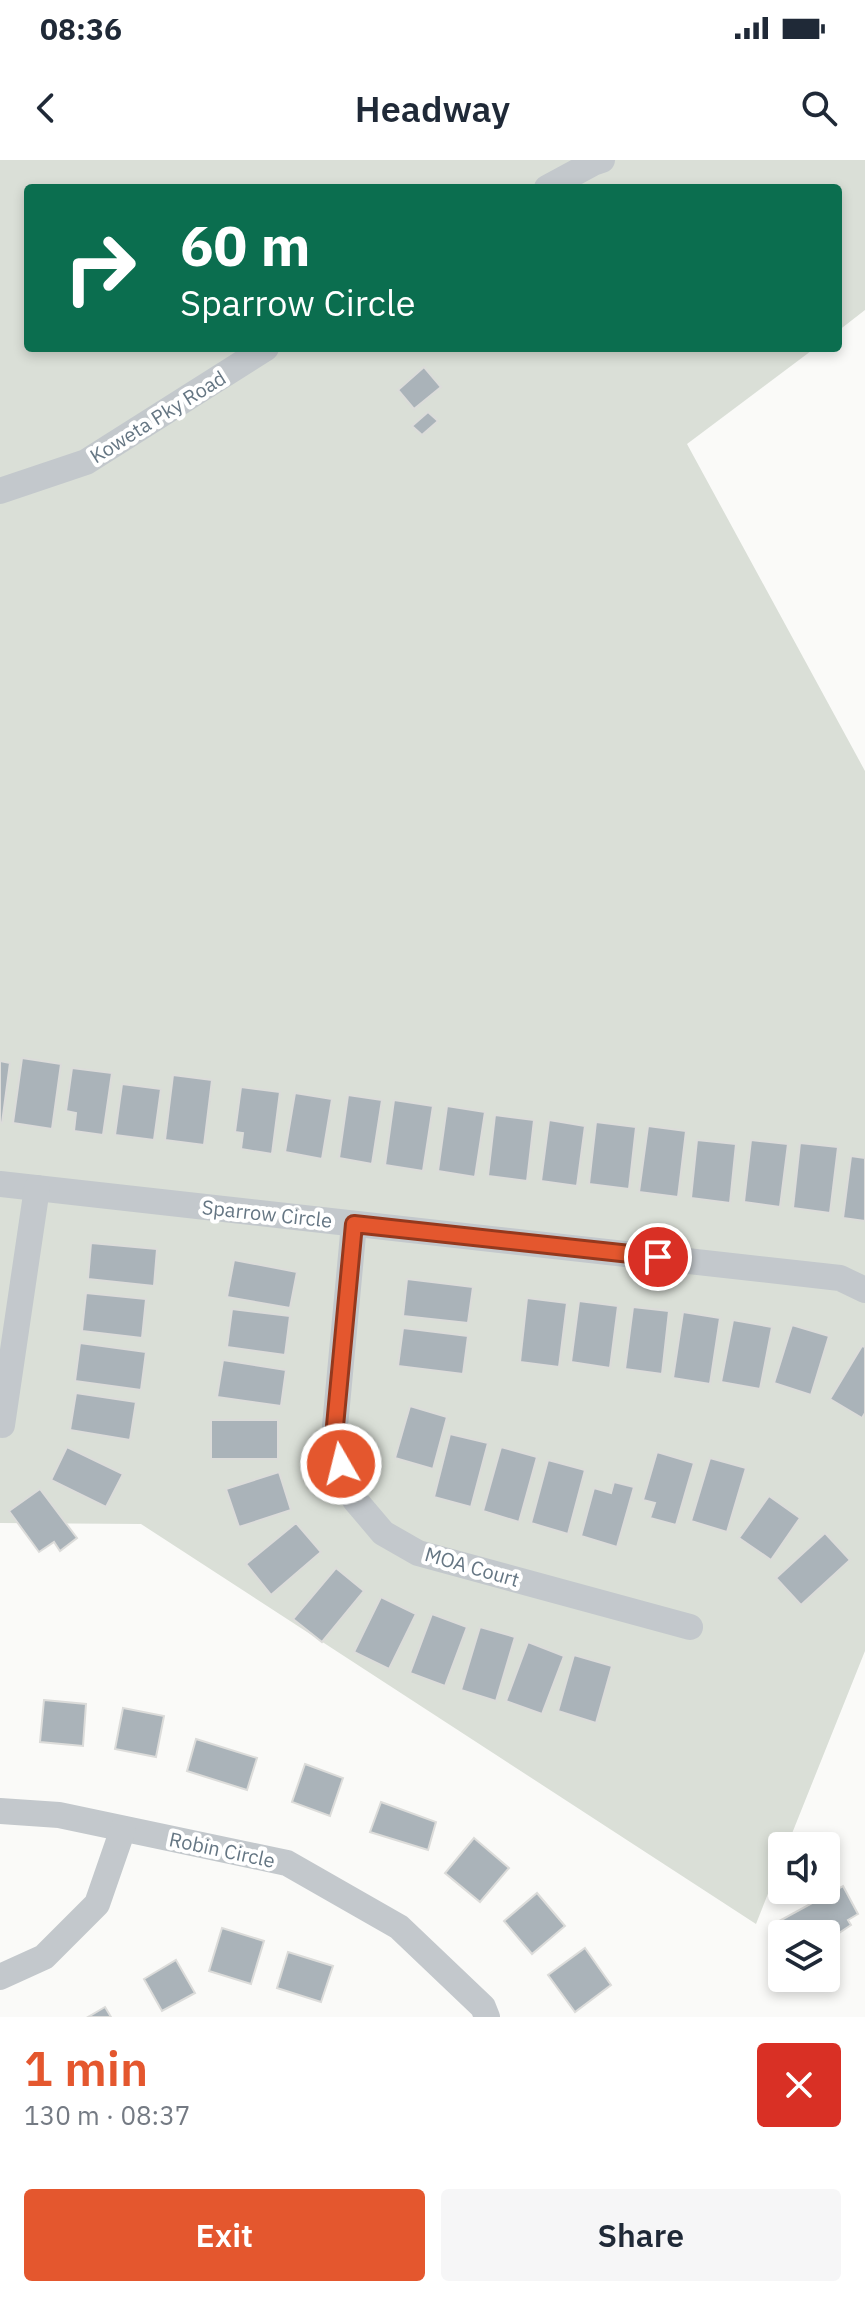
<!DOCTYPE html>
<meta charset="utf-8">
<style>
body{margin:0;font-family:"IBM Plex Sans",sans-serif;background:#f6f6f7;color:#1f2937;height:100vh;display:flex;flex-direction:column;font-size:30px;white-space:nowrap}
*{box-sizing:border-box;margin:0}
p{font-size:26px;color:#747a83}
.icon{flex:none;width:44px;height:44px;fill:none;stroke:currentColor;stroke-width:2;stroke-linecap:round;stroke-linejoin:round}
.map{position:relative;height:1857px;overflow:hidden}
.drawer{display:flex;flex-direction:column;background:#fff;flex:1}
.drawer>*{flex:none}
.top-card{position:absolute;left:24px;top:24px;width:818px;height:168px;border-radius:8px;box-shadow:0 4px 12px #0003;background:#0b6e4f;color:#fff;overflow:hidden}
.buttons{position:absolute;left:768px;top:1672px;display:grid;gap:16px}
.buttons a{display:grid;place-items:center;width:72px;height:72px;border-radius:8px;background:#fff;box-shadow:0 4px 12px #0003;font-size:40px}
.pin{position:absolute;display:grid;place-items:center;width:68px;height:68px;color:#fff;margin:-34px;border:4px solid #fff;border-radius:50%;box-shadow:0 2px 8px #0007}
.me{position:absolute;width:88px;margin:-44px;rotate:352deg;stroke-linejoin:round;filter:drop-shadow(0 0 6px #0008)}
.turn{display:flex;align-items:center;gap:28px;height:168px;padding:0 24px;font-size:36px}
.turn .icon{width:104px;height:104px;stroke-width:2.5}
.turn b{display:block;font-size:56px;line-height:68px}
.round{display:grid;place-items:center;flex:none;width:84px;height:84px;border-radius:8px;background:#f6f6f7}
.overview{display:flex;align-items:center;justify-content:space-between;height:136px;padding:0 24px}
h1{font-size:48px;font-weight:600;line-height:60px;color:#e4572e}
.cta{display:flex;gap:16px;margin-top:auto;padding:16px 24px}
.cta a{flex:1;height:92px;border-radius:8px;background:#e4572e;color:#fff;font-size:32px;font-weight:600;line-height:92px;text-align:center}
.cta a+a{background:#f6f6f7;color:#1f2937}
.status{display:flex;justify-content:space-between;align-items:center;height:56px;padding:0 40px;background:#fff;direction:ltr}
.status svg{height:22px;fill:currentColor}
header{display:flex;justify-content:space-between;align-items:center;height:104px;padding:0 24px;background:#fff;font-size:36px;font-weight:600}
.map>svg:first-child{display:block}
.green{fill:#dadfd7}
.building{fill:#aab3b9;stroke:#dcdcda;stroke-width:2}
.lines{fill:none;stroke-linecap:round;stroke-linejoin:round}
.minor{stroke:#c3c8cc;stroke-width:26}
.route-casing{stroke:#94391e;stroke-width:20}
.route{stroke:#e4572e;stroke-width:14}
.labels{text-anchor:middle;stroke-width:8;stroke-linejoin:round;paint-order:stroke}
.street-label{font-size:20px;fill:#657683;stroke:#fff}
</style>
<div class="status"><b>08:36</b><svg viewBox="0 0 49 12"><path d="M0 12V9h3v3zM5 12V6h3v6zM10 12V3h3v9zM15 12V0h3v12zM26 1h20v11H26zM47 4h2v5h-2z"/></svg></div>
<header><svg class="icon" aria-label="back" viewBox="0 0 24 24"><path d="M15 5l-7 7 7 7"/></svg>Headway<svg class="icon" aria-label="search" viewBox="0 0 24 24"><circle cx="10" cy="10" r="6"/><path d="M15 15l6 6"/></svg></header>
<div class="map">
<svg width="865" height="1857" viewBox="0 0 865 1857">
<rect width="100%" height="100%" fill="#fafaf8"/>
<path class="green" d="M 0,0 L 865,0 L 865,150 L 838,171 L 838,28 L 28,28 L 28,188 L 815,188 L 687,284 L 865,611 L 865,1491 L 787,1686 L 782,1686 L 782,1698 L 756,1764 L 141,1364 L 0,1363 Z"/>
<g class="building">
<path d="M 424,207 L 441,227 L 414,249 L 398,230 Z"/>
<path d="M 428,252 L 438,261 L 422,275 L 412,266 Z"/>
<path d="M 22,898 L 61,904 L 52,969 L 13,963 Z"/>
<path d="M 0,901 L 10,903 L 2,963 L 0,962 Z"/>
<path d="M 72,908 L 112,913 L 103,975 L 74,971 L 76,953 L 66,951 Z"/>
<path d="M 173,915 L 212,920 L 204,985 L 165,980 Z"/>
<path d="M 122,924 L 161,929 L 154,980 L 115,975 Z"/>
<path d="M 241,927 L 280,932 L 272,994 L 241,989 L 243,973 L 235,972 Z"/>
<path d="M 295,933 L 332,939 L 322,999 L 285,992 Z"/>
<path d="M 348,935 L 382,940 L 372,1004 L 339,998 Z"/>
<path d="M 394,940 L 433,946 L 423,1011 L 385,1005 Z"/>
<path d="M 447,946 L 485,952 L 475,1017 L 438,1011 Z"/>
<path d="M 495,955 L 534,960 L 527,1021 L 488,1016 Z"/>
<path d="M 549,960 L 585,966 L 577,1026 L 541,1021 Z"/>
<path d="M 596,962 L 636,967 L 629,1029 L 589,1024 Z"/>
<path d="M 648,966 L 686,971 L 678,1037 L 639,1032 Z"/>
<path d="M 697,980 L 736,984 L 730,1043 L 691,1038 Z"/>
<path d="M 751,980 L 788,984 L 780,1047 L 744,1042 Z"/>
<path d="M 800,983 L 838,987 L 830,1053 L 793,1048 Z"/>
<path d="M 851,996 L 865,998 L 865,1061 L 843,1058 Z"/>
<path d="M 91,1083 L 157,1089 L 154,1126 L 88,1119 Z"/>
<path d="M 234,1100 L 297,1112 L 290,1148 L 227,1137 Z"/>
<path d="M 407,1119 L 473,1127 L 468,1163 L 403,1156 Z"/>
<path d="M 86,1133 L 146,1139 L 142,1178 L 82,1171 Z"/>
<path d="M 527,1138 L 567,1143 L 559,1207 L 520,1202 Z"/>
<path d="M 579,1141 L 618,1146 L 610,1208 L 571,1202 Z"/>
<path d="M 633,1147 L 669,1151 L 662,1214 L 625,1209 Z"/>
<path d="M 232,1149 L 290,1156 L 285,1195 L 227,1187 Z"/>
<path d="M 683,1152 L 720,1158 L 710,1224 L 673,1218 Z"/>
<path d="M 733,1160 L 772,1167 L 760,1229 L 721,1222 Z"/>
<path d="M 792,1165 L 829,1176 L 811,1235 L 774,1223 Z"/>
<path d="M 403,1168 L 468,1176 L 463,1214 L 398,1206 Z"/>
<path d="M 80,1183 L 146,1192 L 141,1230 L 75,1221 Z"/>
<path d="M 862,1186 L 865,1187 L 865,1253 L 862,1258 L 830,1239 Z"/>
<path d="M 223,1200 L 286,1210 L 281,1246 L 217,1237 Z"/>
<path d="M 76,1233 L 136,1242 L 130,1280 L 70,1270 Z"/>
<path d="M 410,1246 L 447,1257 L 433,1309 L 395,1298 Z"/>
<rect x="211" y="1260" width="67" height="39"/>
<path d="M 450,1274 L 488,1283 L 471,1347 L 434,1337 Z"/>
<path d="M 67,1287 L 123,1314 L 106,1347 L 51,1320 Z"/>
<path d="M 501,1287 L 537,1297 L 519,1362 L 483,1351 Z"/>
<path d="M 657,1292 L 694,1303 L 676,1365 L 650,1358 L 655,1343 L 643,1340 Z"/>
<path d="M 710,1298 L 746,1308 L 727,1372 L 691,1361 Z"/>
<path d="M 548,1300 L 585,1310 L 568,1374 L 531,1363 Z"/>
<path d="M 279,1312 L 291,1350 L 239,1367 L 226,1329 Z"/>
<path d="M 614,1322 L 634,1327 L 617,1387 L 581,1376 L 594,1328 L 611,1333 Z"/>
<path d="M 40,1329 L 77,1378 L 60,1391 L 54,1382 L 39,1392 L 9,1351 Z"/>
<path d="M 769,1336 L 800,1358 L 771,1400 L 739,1378 Z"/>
<path d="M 296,1363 L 321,1392 L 271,1435 L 246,1404 Z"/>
<path d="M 825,1373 L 850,1400 L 801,1445 L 776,1418 Z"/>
<path d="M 336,1408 L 364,1431 L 322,1482 L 293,1459 Z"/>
<path d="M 381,1437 L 416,1454 L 389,1509 L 354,1492 Z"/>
<path d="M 432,1454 L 467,1467 L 445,1526 L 410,1513 Z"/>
<path d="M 480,1467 L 515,1477 L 496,1541 L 461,1530 Z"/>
<path d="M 528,1482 L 564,1496 L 542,1554 L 506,1541 Z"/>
<path d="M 574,1495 L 612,1506 L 596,1563 L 558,1551 Z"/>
<path d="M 44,1540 L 86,1544 L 83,1586 L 40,1582 Z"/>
<path d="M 123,1548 L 164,1556 L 156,1597 L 115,1589 Z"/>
<path d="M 196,1579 L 257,1598 L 247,1630 L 187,1611 Z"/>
<path d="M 305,1604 L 343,1618 L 330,1656 L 292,1642 Z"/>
<path d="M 381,1642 L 436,1662 L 428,1690 L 370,1672 Z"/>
<path d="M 474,1678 L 509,1708 L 480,1742 L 445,1713 Z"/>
<path d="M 843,1726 L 858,1754 L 848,1760 L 851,1765 L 839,1773 L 834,1770 L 826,1775 L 782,1774 L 782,1783 L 772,1765 Z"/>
<path d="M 537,1733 L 565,1766 L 532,1794 L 504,1761 Z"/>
<path d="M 222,1768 L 264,1781 L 251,1824 L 209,1811 Z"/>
<path d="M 585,1788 L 611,1825 L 575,1852 L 548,1815 Z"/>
<path d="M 288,1792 L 333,1806 L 321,1842 L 277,1828 Z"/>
<path d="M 176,1800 L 195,1833 L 162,1851 L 144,1819 Z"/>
<path d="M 105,1847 L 111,1857 L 88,1857 Z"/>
</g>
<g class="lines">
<g class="minor">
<path d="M 547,28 L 593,3 L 602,0"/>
<path d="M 0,331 L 86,302 L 266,188"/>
<path d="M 0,1024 L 840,1118 L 865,1130"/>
<path d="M 354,1064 L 335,1266 L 341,1304 L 355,1340 L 383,1373 L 418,1393 L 690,1467"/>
<path d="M 2,1265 L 37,1028"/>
<path d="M 0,1651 L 59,1655 L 287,1703 L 399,1767 L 483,1847 L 487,1857"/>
<path d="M 0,1817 L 44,1797 L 97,1744 L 123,1669"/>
</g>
</g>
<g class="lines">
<defs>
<path id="route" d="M 341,1304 L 335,1266 L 354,1064 L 658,1097"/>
</defs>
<use href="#route" class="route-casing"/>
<use href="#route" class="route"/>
</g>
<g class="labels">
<g class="street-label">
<text transform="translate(158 257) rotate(-32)" y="7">Koweta Pky Road</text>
<text transform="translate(267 1054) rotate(6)" y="7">Sparrow Circle</text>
<text transform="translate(472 1407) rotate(16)" y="7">MOA Court</text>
<text transform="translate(222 1690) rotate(12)" y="7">Robin Circle</text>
</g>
</g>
</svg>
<div class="buttons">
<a><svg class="icon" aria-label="sound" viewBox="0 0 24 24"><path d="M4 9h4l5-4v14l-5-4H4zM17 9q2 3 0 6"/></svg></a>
<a><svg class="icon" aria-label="layers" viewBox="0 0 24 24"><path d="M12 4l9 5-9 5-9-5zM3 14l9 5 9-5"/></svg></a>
</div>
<div class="pin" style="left:658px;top:1097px;background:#d93025"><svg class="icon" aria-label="arrive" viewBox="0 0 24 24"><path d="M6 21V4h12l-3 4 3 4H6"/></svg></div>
<svg class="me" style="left:341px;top:1304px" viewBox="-20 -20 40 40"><circle r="17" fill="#e4572e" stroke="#fff" stroke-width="3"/><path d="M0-11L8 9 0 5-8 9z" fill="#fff"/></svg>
<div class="top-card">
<div class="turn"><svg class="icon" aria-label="right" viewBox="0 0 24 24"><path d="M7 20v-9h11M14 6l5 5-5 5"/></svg><div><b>60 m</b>Sparrow Circle</div></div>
</div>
</div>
<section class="drawer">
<div class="overview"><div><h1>1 min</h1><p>130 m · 08:37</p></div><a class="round" style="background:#d93025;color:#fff"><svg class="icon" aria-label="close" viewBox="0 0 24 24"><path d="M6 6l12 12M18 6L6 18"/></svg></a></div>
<div class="cta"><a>Exit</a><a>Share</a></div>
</section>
